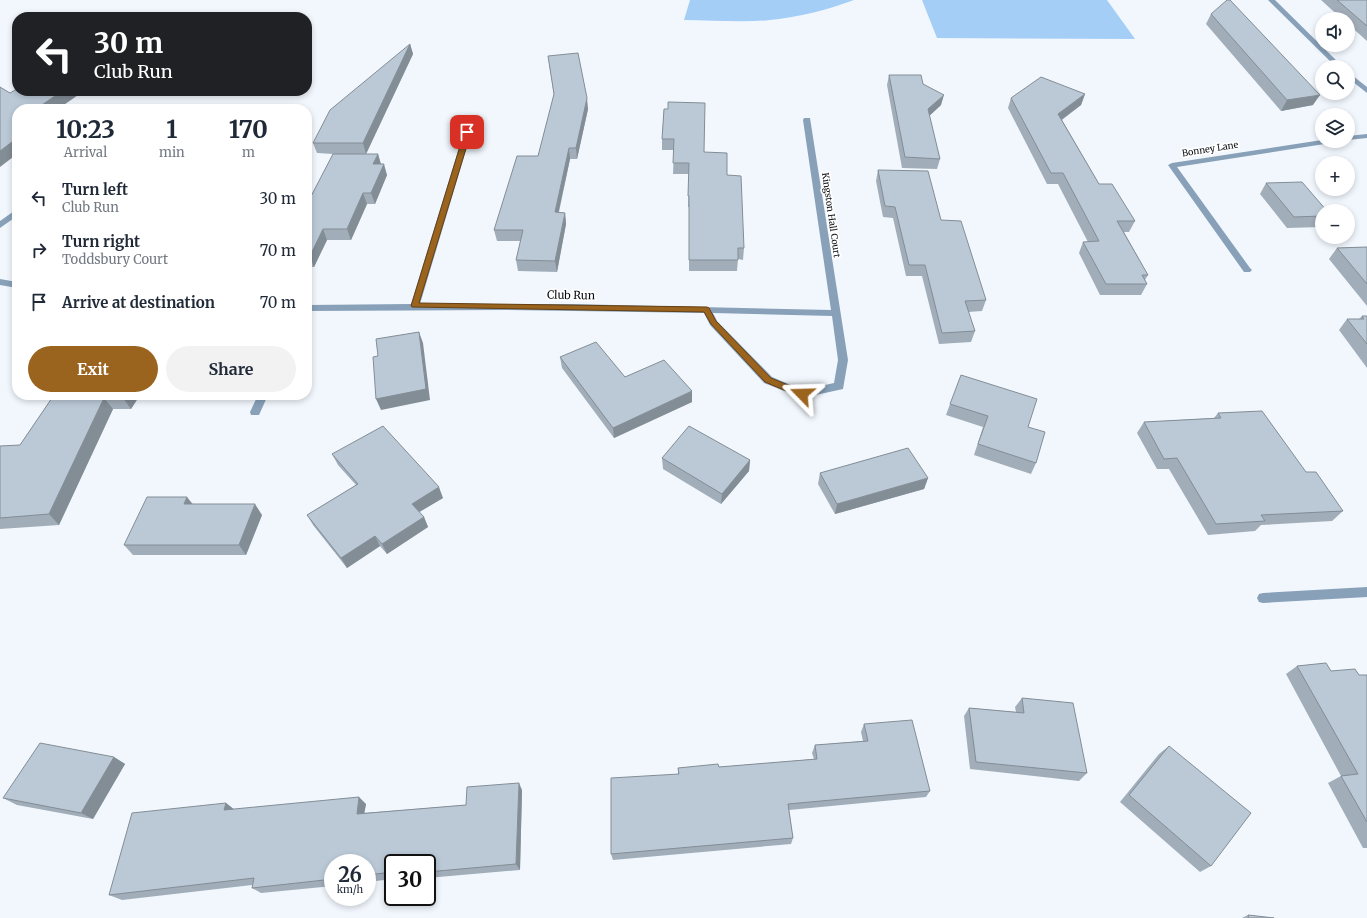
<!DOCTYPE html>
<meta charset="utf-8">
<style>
body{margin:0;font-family:Merriweather,serif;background:#f2f2f3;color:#1f2937;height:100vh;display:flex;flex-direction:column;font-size:15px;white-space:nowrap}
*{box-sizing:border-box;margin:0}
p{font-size:13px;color:#747a83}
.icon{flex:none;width:22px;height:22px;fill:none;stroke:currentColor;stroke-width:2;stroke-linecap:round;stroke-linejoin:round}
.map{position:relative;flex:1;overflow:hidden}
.drawer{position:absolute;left:12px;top:104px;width:300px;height:296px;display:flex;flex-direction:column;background:#fff;border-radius:16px;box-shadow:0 2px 6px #0003}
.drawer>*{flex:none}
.hud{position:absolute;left:12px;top:12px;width:300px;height:84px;border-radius:16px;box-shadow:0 2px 6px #0003;background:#202124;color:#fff;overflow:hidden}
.controls{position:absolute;left:1315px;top:12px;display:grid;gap:8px}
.controls a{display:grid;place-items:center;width:40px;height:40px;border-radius:50%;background:#fff;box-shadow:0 2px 6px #0003;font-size:20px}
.speed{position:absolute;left:324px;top:854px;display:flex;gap:8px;font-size:20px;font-weight:700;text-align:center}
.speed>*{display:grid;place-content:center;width:52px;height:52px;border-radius:50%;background:#fff;box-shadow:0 2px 6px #0003;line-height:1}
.speed small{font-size:10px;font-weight:400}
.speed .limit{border:2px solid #111;border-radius:6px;background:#fff;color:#111}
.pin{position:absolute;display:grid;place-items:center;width:34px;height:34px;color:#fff;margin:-17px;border-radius:8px;box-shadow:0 2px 6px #0006}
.me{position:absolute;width:44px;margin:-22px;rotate:292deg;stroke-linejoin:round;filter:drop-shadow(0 0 3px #0008)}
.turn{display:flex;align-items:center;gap:14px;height:84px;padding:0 16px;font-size:18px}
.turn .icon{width:52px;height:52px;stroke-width:2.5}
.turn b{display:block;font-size:28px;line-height:34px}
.eta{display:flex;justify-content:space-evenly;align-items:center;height:68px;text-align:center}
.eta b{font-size:24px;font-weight:700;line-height:28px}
.primary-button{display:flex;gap:8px;margin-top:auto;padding:8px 16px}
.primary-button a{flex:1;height:46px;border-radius:24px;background:#9a631e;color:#fff;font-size:16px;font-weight:700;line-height:46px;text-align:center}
.primary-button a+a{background:#f2f2f3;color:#1f2937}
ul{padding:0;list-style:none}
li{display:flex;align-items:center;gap:12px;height:52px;padding:0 16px}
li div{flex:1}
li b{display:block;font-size:15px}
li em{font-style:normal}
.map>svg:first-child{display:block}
.green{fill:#a4cef6}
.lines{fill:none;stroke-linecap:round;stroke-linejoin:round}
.service{fill:#88a1b9;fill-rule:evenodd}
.minor{fill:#88a1b9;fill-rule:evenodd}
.wall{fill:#a1adb9}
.shaded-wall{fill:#838d96}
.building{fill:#bbc9d7;stroke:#838d96}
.route{fill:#9a631e;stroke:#644014}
.labels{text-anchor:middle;stroke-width:3.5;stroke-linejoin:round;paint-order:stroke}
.far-street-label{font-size:9px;fill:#080c11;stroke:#fff}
.street-label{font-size:11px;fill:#080c11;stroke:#fff}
</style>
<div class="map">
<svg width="1367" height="918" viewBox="0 0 1367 918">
<rect width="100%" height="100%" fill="#f1f7fd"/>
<g class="green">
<path d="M 690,0 L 854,0 C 827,10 799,17 770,20 C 742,23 712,20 684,20 Z"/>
<path d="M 922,0 L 1107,0 L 1135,39 L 937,38 Z"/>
</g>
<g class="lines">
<path class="service" d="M 1367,587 L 1367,597 L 1263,603 L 1259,602 L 1257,598 L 1259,594 L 1263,593 Z"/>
<g class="minor">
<path d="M 1268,0 L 1275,0 L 1343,67 L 1336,67 Z"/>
<path d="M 1348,72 L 1367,87 L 1367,93 L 1348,78 Z"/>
<path d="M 469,115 L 472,115 L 476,117 L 420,304 L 571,304 L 831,310 L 803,120 L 804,118 L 810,118 L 848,360 L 843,389 L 802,398 L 764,383 L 710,325 L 704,313 L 505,310 L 307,311 L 307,305 L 411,304 ZM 713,313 L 832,316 L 838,360 L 834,383 L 803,390 L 772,377 L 717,321 Z"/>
<path d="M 1367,134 L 1367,138 L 1348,140 L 1348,136 Z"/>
<path d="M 1322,140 L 1335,141 L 1331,143 L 1177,167 L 1250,268 L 1252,270 L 1250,272 L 1244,272 L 1168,165 L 1172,163 Z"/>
<path d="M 17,209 L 17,216 L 0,228 L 0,221 Z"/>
<path d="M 0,279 L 17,282 L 17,288 L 0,285 Z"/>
<path d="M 258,395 L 268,395 L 259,415 L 251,415 L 250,412 Z"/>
</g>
</g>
<g class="wall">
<path d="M 1321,0 L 1367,0 L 1367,41 L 1348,24 L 1348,19 L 1342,19 Z"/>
<path d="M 1211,14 L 1313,105 L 1281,111 L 1206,24 Z"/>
<path d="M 410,44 L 413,54 L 366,154 L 378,154 L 381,164 L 387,175 L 375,204 L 367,204 L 351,240 L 327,240 L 314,267 L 307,267 L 307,204 L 333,154 L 317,153 L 313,143 Z"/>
<path d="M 548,56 L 588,109 L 577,159 L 570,159 L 559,212 L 565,213 L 566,224 L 557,272 L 518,271 L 516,260 L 521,241 L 497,241 L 494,230 L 538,156 L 554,95 Z"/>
<path d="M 889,75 L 923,84 L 941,105 L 929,116 L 940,159 L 937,169 L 902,168 L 887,85 Z"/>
<path d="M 1085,94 L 1081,105 L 1062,120 L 1099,184 L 1135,221 L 1129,232 L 1124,232 L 1148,275 L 1145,280 L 1147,284 L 1141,295 L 1100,295 L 1079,253 L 1083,242 L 1088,242 L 1058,184 L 1047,184 L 1008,108 L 1011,98 Z"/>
<path d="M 664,109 L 704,152 L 727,175 L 744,248 L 743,260 L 738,259 L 737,271 L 689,271 L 689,207 L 688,207 L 689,174 L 673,174 L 674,150 L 662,150 L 662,139 Z"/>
<path d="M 878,170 L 941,220 L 986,300 L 982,311 L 968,312 L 975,331 L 971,342 L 939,344 L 922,276 L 906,276 L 893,218 L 883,217 L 876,181 Z"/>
<path d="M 1266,183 L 1322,211 L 1322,227 L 1287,228 L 1260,194 Z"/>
<path d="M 1367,247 L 1367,306 L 1329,259 L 1337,248 Z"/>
<path d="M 1362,316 L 1367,316 L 1367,368 L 1339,330 L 1347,319 L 1359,319 Z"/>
<path d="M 560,357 L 625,377 L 692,402 L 614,438 L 562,368 Z"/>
<path d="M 54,395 L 140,395 L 131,409 L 113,409 L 59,525 L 0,529 L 0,447 L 20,445 Z"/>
<path d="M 950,404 L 1028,427 L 1036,463 L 1031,474 L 974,455 L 983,427 L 946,415 Z"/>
<path d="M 1218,413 L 1306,472 L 1343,511 L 1332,521 L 1261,525 L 1255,531 L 1208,535 L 1169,469 L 1157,469 L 1137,433 L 1144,422 L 1214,418 Z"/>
<path d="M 332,454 L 443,498 L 419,512 L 424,517 L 428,527 L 387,554 L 380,546 L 347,568 L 313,525 L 307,515 L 356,485 L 338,465 Z"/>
<path d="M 662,458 L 750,460 L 749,471 L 721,504 L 663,469 Z"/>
<path d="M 820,473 L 928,478 L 924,489 L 835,514 L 818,484 Z"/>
<path d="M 193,504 L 262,515 L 246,555 L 133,555 L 124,545 Z"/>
<path d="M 1297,666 L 1359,675 L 1367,675 L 1367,848 L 1363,848 L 1328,783 L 1341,776 L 1286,674 Z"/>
<path d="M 1022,698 L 1087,773 L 1079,781 L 970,769 L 964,716 L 969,708 L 1016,712 L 1015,707 Z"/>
<path d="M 864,724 L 930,791 L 926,797 L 789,810 L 793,838 L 791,844 L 613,860 L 611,854 L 678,774 L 678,768 L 719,767 L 814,759 L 812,753 L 815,745 L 863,741 L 861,732 Z"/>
<path d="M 1169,746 L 1211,866 L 1200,872 L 1120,802 L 1159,754 Z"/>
<path d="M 114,757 L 125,764 L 93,819 L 17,805 L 3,798 Z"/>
<path d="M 522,790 L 520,870 L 427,878 L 427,863 L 393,863 L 393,879 L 367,882 L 367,863 L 333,863 L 333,886 L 261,893 L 252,888 L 252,885 L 122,900 L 109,895 L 226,803 L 233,809 L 366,804 L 364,813 L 466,805 Z"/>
<path d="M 1248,915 L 1274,918 L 1242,918 Z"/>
</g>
<g class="shaded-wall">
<path d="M 410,44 L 413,54 L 366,154 L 363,143 Z"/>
<path d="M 62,91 L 80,91 L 81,93 L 58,109 L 36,109 Z"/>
<path d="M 1085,94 L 1081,105 L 1054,125 L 1058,114 Z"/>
<path d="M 944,95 L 941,105 L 925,120 L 928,109 Z"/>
<path d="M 1320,95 L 1313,105 L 1281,111 L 1287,100 Z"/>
<path d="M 587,98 L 588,109 L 577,159 L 576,148 Z"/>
<path d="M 17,138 L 17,154 L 0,167 L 0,151 Z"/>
<path d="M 569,148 L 570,159 L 556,223 L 555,212 Z"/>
<path d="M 378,154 L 381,165 L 373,164 Z"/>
<path d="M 384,164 L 387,175 L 375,204 L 371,193 Z"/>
<path d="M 363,193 L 367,204 L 351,240 L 347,229 Z"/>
<path d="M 565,213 L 566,224 L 557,272 L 555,261 Z"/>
<path d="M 323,229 L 327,240 L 314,267 L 310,256 Z"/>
<path d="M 419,332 L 423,343 L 430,400 L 381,410 L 376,399 Z"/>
<path d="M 692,391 L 692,402 L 614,438 L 613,428 Z"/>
<path d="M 125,395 L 140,395 L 131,409 L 123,398 Z"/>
<path d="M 104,398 L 113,409 L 59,525 L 49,514 Z"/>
<path d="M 750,460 L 749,471 L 721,504 L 722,494 Z"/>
<path d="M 928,478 L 924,489 L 835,514 L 837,504 Z"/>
<path d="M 439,487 L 443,498 L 416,514 L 412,504 Z"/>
<path d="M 187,497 L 195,507 L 184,504 Z"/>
<path d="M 255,504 L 262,515 L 246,555 L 239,545 Z"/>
<path d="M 424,517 L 428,527 L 387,554 L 382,544 Z"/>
<path d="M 375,536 L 380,546 L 347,568 L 341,558 Z"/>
<path d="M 114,757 L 125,764 L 93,819 L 81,813 Z"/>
<path d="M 519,783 L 522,790 L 520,870 L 516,864 Z"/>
<path d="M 359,797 L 366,804 L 363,821 L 357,814 Z"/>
<path d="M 226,803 L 235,810 L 224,810 Z"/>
</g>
<g class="building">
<path d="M 1227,0 L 1230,0 L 1320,95 L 1287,100 L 1211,14 Z"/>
<path d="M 1337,0 L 1367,0 L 1367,26 Z"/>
<path d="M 410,44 L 363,143 L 313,143 L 330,110 Z"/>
<path d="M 578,53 L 587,98 L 576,148 L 569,148 L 555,212 L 565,213 L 555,261 L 516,260 L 523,230 L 494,230 L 517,156 L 538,156 L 554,94 L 548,56 Z"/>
<path d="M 889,75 L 921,75 L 923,84 L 944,95 L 928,109 L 940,159 L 905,157 Z"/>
<path d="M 1041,77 L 1085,94 L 1058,114 L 1099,184 L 1112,184 L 1135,221 L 1117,221 L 1148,275 L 1142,275 L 1147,284 L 1106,284 L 1083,242 L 1099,241 L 1063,173 L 1051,173 L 1011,98 Z"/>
<path d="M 0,87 L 10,93 L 17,89 L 17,91 L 62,91 L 36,109 L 17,109 L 17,138 L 0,151 Z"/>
<path d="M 668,102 L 705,103 L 704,152 L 727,153 L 727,175 L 741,176 L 744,248 L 738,248 L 738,260 L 689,260 L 689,196 L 688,196 L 689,163 L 673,163 L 674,139 L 662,139 L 664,109 L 668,109 Z"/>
<path d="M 333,154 L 378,154 L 373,164 L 384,164 L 371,193 L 363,193 L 347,229 L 323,229 L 310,256 L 307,256 L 307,204 Z"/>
<path d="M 878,170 L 928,171 L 941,220 L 961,221 L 986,300 L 965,301 L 975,331 L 942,333 L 925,265 L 909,265 L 895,207 L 885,206 Z"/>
<path d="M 1302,182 L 1327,211 L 1322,211 L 1322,216 L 1294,217 L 1266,183 Z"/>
<path d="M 1367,247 L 1367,284 L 1337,248 Z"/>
<path d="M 1362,316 L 1367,316 L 1367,344 L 1347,319 L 1364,319 Z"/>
<path d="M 419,332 L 426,389 L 376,399 L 373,357 L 378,356 L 376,339 Z"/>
<path d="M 596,342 L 625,377 L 664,360 L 692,391 L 613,428 L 560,357 Z"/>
<path d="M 961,375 L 1037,399 L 1028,427 L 1045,432 L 1036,463 L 978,444 L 988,416 L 950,404 Z"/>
<path d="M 54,395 L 125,395 L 123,398 L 104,398 L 49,514 L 0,518 L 0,446 L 20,445 Z"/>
<path d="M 1262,411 L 1306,472 L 1316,472 L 1343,511 L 1261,515 L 1265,521 L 1216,524 L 1177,458 L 1164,459 L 1144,422 L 1221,418 L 1218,413 Z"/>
<path d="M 383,426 L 439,487 L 412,504 L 424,517 L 382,544 L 375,536 L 341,558 L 307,515 L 358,484 L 332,454 Z"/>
<path d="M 689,426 L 750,460 L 722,494 L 662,458 Z"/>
<path d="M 908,448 L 928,478 L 837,504 L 820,473 Z"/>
<path d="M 147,497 L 187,497 L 184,504 L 255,504 L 239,545 L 124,545 Z"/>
<path d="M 1326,663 L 1331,671 L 1355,669 L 1359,675 L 1367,675 L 1367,822 L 1341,776 L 1358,774 L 1297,666 Z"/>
<path d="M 1022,698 L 1073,703 L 1087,773 L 976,762 L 969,708 L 1024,713 Z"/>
<path d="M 912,720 L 930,791 L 788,804 L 793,838 L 611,854 L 611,778 L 679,774 L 678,768 L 718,764 L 719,767 L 817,759 L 815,745 L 868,741 L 864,724 Z"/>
<path d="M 40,743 L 114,757 L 81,813 L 3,798 Z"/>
<path d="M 1169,746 L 1251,813 L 1211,866 L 1129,795 Z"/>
<path d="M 519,783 L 516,864 L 427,872 L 427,863 L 393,863 L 393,872 L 367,875 L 367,863 L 333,863 L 333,879 L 252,888 L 254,878 L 109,895 L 132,813 L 226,803 L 224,810 L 359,797 L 357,814 L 466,805 L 467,787 Z"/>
<path d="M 1248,915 L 1274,918 L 1249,918 Z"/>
</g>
<path class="route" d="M 465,130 L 471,132 L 419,303 L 707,307 L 709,308 L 716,321 L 771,378 L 805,392 L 806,394 L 805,396 L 798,396 L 765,382 L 711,324 L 704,312 L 412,307 L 411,306 Z"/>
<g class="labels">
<g class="far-street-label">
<text transform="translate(1210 149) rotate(-9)" y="3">Bonney Lane</text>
<text transform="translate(831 215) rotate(82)" y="3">Kingston Hall Court</text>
</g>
<g class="street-label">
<text transform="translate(571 295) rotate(1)" y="4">Club Run</text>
</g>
</g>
</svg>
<div class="controls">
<a><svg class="icon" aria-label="sound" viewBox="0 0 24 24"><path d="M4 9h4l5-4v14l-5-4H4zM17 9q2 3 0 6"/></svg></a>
<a><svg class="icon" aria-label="search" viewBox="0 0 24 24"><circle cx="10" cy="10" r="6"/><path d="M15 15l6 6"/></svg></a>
<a><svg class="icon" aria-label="layers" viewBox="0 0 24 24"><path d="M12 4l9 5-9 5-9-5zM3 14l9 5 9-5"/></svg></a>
<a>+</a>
<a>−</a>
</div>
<div class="speed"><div>26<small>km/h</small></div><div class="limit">30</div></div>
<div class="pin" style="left:467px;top:132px;background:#d93025"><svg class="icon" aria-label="arrive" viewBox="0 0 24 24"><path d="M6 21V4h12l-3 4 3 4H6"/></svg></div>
<svg class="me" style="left:802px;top:394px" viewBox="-20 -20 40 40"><path d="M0-17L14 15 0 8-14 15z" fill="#9a631e" stroke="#fff" stroke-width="4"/></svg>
<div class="hud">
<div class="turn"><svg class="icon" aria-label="left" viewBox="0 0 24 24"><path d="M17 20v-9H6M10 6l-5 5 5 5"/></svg><div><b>30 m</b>Club Run</div></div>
</div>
<section class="drawer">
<div class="eta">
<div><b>10:23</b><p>Arrival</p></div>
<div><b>1</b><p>min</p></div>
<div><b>170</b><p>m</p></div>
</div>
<ul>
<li><svg class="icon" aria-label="left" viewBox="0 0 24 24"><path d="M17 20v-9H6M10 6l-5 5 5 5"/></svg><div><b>Turn left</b><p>Club Run</p></div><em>30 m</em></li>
<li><svg class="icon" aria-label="right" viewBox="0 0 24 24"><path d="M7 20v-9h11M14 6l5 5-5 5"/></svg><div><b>Turn right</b><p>Toddsbury Court</p></div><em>70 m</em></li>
<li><svg class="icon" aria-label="arrive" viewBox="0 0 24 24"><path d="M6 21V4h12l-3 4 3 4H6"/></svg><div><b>Arrive at destination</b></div><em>70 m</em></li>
</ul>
<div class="primary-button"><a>Exit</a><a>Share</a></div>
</section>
</div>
